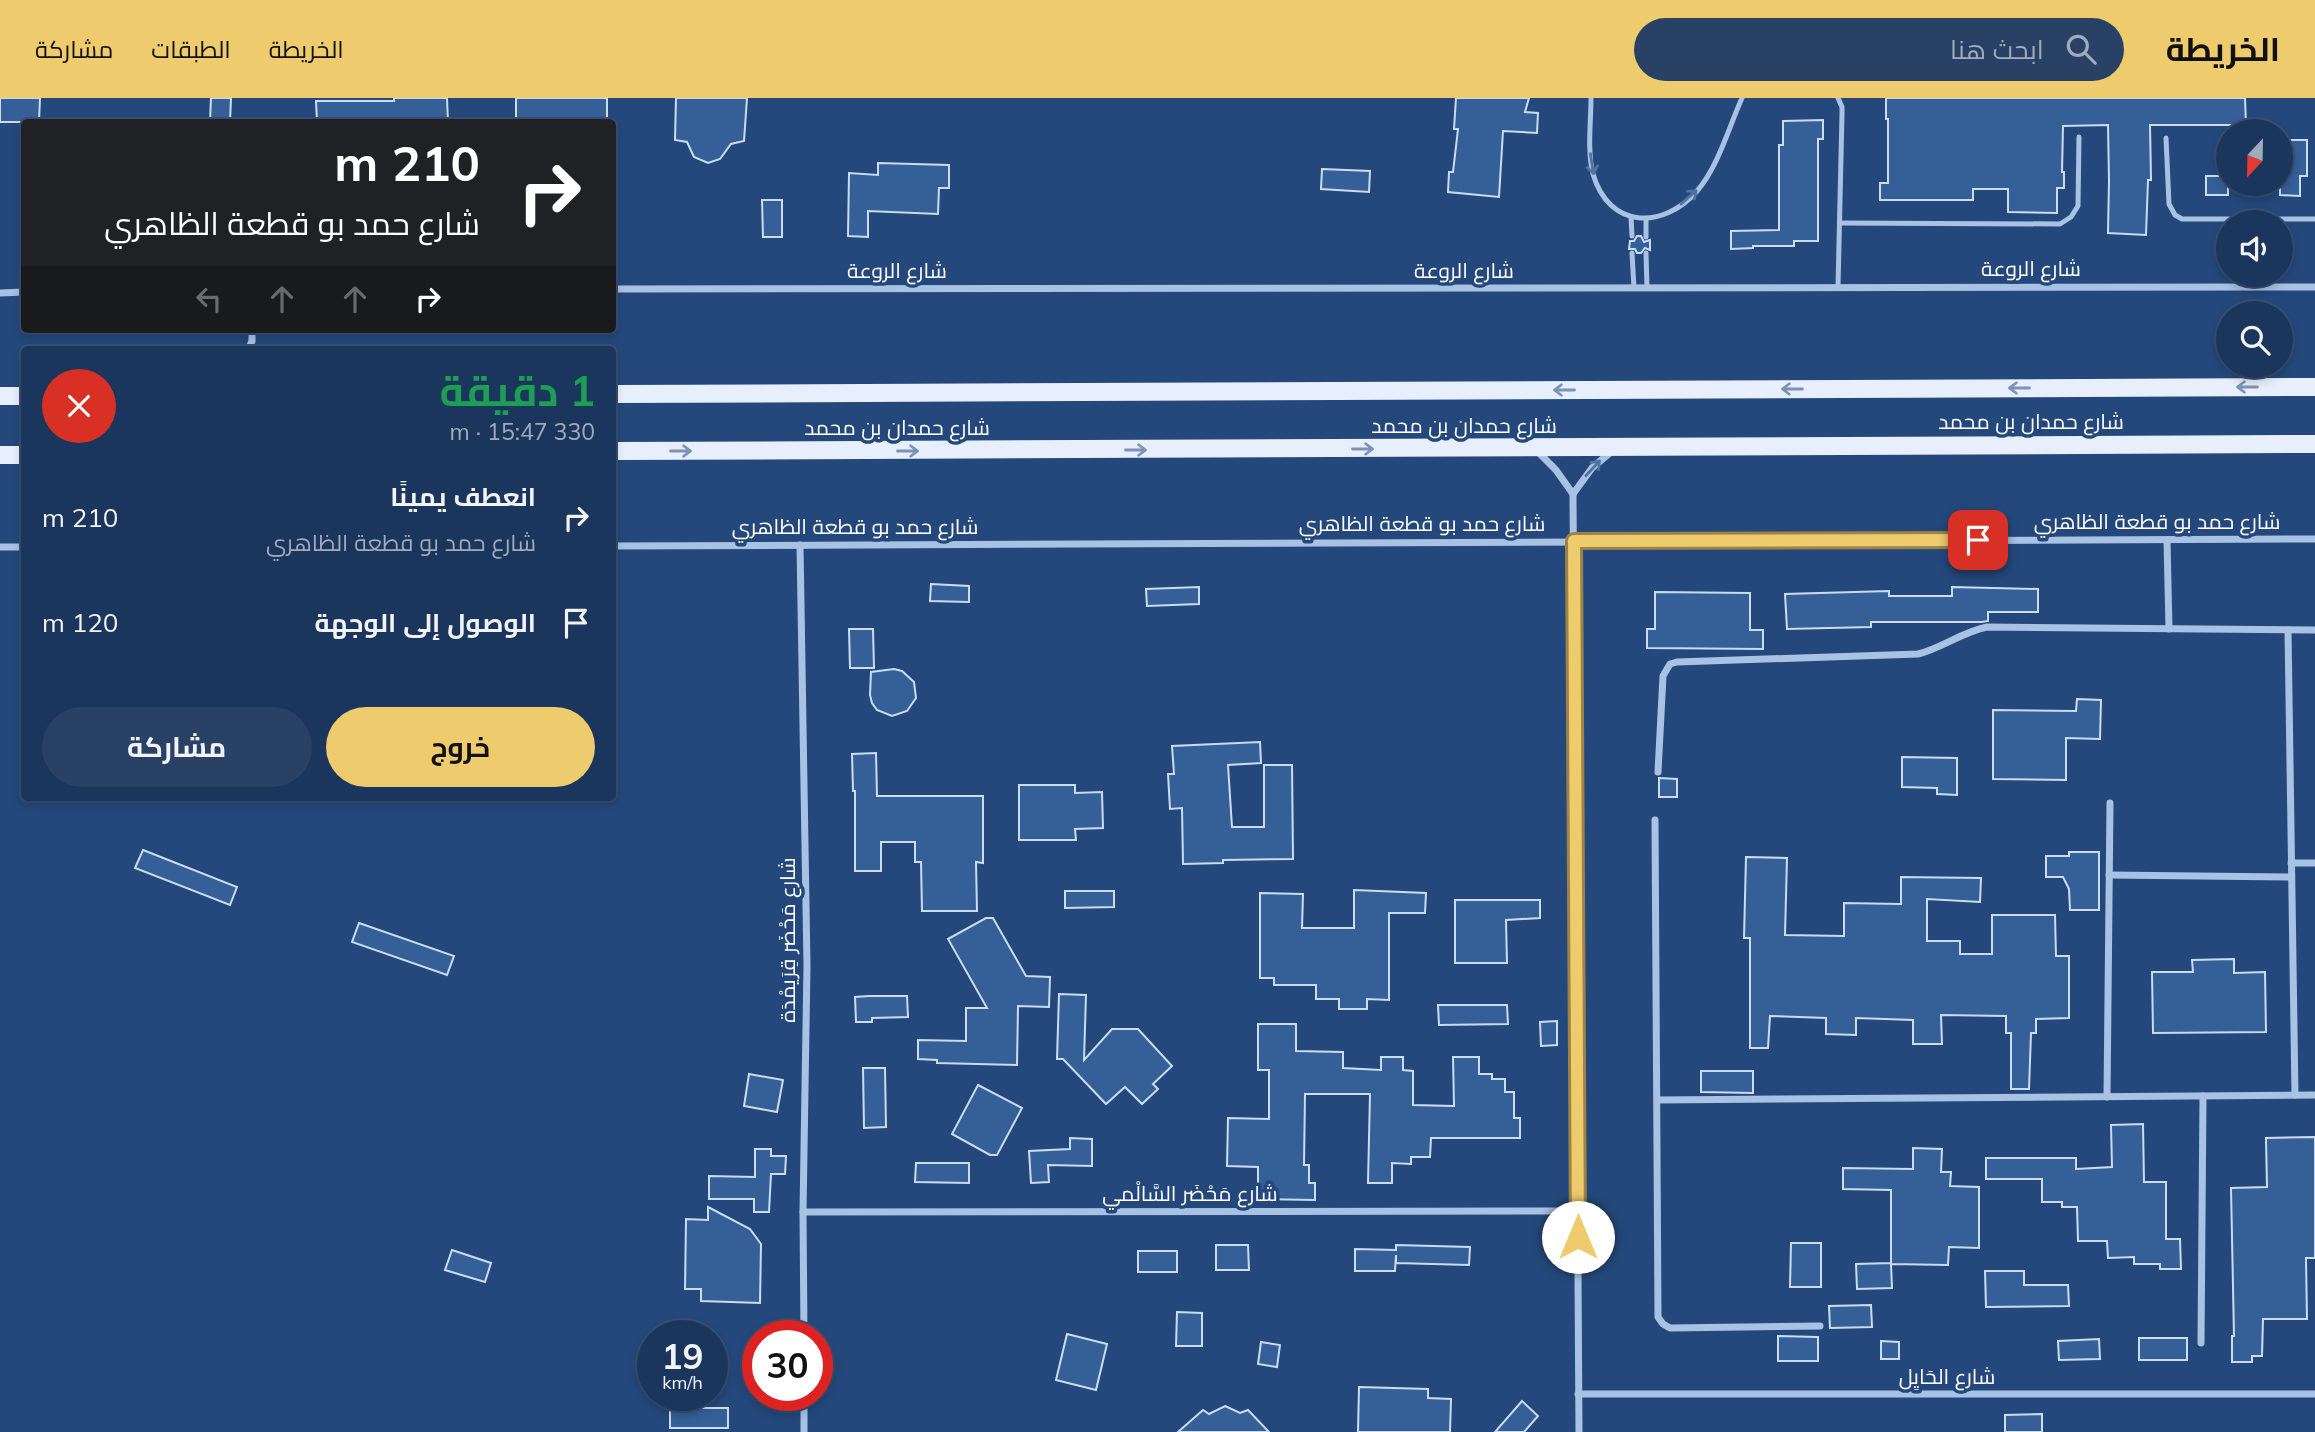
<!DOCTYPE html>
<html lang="ar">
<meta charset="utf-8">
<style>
body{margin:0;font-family:Mulish,Cairo,sans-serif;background:#284165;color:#f1f3f6;direction:rtl;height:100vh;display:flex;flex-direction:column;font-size:26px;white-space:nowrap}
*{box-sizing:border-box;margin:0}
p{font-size:23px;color:#a0abbb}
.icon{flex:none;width:38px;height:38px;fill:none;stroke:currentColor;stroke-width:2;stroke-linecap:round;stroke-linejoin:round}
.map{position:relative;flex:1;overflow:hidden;direction:ltr}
.side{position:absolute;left:21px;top:248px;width:595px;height:455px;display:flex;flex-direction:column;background:#1b365c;border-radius:7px;box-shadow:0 4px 10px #0003,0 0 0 2px #395072;direction:rtl}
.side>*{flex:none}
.guide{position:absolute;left:21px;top:21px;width:595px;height:214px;border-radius:7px;box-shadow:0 4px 10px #0003,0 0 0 2px #395072;direction:rtl;background:#202124;color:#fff;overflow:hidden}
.needle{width:46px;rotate:202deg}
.fabs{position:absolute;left:2216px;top:21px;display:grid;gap:14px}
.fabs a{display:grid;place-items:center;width:77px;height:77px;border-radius:50%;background:#1b365c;box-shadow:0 4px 10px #0003,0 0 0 2px #395072;font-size:35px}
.speed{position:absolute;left:637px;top:1222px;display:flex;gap:14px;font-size:35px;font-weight:700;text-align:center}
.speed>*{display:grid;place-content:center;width:91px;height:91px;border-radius:50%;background:#1b365c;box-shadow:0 4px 10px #0003,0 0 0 2px #395072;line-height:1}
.speed small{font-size:18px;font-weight:400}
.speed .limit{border:10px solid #d22;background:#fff;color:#111}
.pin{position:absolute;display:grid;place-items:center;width:60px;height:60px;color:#fff;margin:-30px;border-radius:14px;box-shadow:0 4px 10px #0006}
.me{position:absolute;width:77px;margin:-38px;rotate:0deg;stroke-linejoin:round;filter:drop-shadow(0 0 5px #0008)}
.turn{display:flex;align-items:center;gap:24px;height:147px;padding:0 21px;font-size:32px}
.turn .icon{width:91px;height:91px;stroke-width:2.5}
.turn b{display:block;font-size:49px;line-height:60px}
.lanes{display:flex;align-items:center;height:66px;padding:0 21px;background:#0003;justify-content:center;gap:35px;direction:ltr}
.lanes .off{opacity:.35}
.round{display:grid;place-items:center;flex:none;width:74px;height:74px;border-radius:37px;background:#284165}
.overview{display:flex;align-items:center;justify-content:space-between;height:119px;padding:0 21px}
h1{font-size:42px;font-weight:700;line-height:52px;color:#1e9e55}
.action{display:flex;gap:14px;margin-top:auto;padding:14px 21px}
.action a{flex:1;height:80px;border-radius:42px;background:#eecb6c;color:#111;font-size:28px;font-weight:700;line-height:80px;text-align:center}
.action a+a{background:#284165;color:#f1f3f6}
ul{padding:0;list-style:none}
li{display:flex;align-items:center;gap:21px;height:105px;padding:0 21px}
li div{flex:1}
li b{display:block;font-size:26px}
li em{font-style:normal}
header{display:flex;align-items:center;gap:42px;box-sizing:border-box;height:98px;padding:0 35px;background:#eecb6c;color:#111}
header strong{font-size:33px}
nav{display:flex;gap:38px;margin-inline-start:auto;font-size:24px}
.search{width:490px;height:63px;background:#284165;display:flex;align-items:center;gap:18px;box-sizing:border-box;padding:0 24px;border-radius:38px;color:#a0abbb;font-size:26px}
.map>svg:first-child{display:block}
.building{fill:#355f97;stroke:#cadcf4;stroke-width:2}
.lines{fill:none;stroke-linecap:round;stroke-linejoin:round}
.service{stroke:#a8c2e4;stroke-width:5}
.minor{stroke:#a8c2e4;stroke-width:7}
.primary{stroke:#e8effc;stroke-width:18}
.oneway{stroke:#5273a0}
.oneway2{stroke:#7c93b5}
.route-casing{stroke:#9b8446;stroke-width:18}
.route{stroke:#eecb6c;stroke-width:12}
.labels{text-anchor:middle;stroke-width:7;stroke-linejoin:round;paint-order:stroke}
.street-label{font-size:21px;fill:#fff;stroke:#24487b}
</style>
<header>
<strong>الخريطة</strong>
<div class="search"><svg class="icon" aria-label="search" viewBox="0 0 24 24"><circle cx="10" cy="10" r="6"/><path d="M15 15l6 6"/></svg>ابحث هنا</div>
<nav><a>الخريطة</a><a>الطبقات</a><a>مشاركة</a></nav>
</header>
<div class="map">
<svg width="2315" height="1334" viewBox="0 0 2315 1334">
<rect width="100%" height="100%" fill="#24487b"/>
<g class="building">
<path d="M 0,0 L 40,0 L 39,24 L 0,24 Z"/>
<path d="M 211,0 L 231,0 L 230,24 L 210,24 Z"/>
<path d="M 394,0 L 447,0 L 448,24 L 317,24 L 316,3 L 394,3 Z"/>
<rect x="516" y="0" width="91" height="24"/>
<path d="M 676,0 L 747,0 L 744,43 L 731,46 L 720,61 L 708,65 L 694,59 L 687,44 L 675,42 Z"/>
<path d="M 1456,0 L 1529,0 L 1525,14 L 1538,15 L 1537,35 L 1503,33 L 1499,99 L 1448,94 L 1449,74 L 1453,74 L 1458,31 L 1454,31 Z"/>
<path d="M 1886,0 L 2245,0 L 2246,27 L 2150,27 L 2151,82 L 2148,82 L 2146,137 L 2108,135 L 2109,83 L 2108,27 L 2063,28 L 2062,74 L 2064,74 L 2064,90 L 2057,90 L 2057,115 L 2008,114 L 2008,91 L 1973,91 L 1973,102 L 1880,102 L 1880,85 L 1888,85 L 1888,21 L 1886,21 Z"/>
<path d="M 1823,22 L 1823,41 L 1818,41 L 1818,143 L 1794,143 L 1794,148 L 1753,148 L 1753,150 L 1731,151 L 1731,133 L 1779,132 L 1779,47 L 1783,47 L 1783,23 Z"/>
<path d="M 2280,42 L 2307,42 L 2307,78 L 2300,78 L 2300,98 L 2280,97 Z"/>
<path d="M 878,65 L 949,67 L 949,90 L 939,90 L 938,116 L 868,113 L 868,139 L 848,138 L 849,75 L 878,77 Z"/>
<path d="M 1322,71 L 1370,73 L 1369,94 L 1321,91 Z"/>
<rect x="2206" y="78" width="22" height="19"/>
<path d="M 762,102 L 782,102 L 782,139 L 763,139 Z"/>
<path d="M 1637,138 L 1641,138 L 1644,144 L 1650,142 L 1650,152 L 1645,150 L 1641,155 L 1637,155 L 1635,151 L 1629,151 L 1630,143 L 1634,143 Z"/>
<path d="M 931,486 L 969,488 L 969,504 L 930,503 Z"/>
<path d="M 1199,489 L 1199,506 L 1147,508 L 1146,491 Z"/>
<path d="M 1952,489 L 2038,491 L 2038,514 L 1988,514 L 1988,523 L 1982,524 L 1871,524 L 1871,529 L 1787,531 L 1785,496 L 1889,493 L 1889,498 L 1952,498 Z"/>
<path d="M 1655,494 L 1750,495 L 1750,532 L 1763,532 L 1763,551 L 1647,550 L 1647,531 L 1655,531 Z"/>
<path d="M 849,531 L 873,531 L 874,570 L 850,570 Z"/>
<path d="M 894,571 L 902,573 L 914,584 L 916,600 L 907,613 L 892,618 L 877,612 L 872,605 L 870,597 L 871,574 Z"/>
<path d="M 2077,601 L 2101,602 L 2100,641 L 2066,640 L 2066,682 L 1993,681 L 1993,612 L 2076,613 Z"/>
<path d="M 1260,644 L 1261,665 L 1228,667 L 1232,729 L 1264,729 L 1264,667 L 1292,667 L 1293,761 L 1223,762 L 1223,765 L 1183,766 L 1182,710 L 1170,711 L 1168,676 L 1174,676 L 1172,648 Z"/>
<path d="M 876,655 L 877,698 L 983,698 L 983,765 L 976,764 L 977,813 L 922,813 L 921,764 L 915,764 L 915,744 L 881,744 L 881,773 L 855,773 L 855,693 L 853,693 L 852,656 Z"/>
<path d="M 1902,659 L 1957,660 L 1957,697 L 1937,696 L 1937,690 L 1902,689 Z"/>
<path d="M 1659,680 L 1677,681 L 1677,699 L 1659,699 Z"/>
<path d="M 1019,687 L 1075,687 L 1075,695 L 1102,694 L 1103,730 L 1075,731 L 1076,742 L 1019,742 Z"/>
<path d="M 143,752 L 237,789 L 230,807 L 135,770 Z"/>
<path d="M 2069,754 L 2099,754 L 2099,812 L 2070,812 L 2069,791 L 2063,779 L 2046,779 L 2046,758 L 2069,758 Z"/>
<path d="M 1746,759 L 1787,760 L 1785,837 L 1844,838 L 1844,805 L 1901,806 L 1901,779 L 1981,780 L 1980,804 L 1927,801 L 1927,843 L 1960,843 L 1960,856 L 1992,856 L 1992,817 L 2055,817 L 2056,858 L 2069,858 L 2069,920 L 2036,921 L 2036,935 L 2031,935 L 2029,991 L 2011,991 L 2011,935 L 2006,935 L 2006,918 L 1941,917 L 1942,946 L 1913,946 L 1913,922 L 1856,920 L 1856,937 L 1826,936 L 1826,920 L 1770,918 L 1768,950 L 1750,950 L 1750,840 L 1744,840 Z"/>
<path d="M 1354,792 L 1426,795 L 1425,815 L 1389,815 L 1389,902 L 1367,901 L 1367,911 L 1339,911 L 1339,901 L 1316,901 L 1316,887 L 1274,887 L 1274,880 L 1260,880 L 1260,795 L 1303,796 L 1302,830 L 1354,830 Z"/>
<path d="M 1065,793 L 1114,793 L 1114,809 L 1065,810 Z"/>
<path d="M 1455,802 L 1540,802 L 1540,820 L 1506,822 L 1507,865 L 1455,865 Z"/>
<path d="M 986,820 L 993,820 L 1026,878 L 1050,879 L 1049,909 L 1018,908 L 1017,967 L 937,965 L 937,962 L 918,961 L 918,942 L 966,943 L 966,910 L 987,910 L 948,841 Z"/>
<path d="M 359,825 L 454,858 L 447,877 L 352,844 Z"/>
<path d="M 2234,861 L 2234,875 L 2265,874 L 2266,934 L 2153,935 L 2152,874 L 2193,874 L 2192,862 Z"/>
<path d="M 1059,896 L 1086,897 L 1084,962 L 1112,931 L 1138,931 L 1172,968 L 1153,986 L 1158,991 L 1142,1006 L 1125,989 L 1106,1006 L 1063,961 L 1057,961 Z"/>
<path d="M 869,898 L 907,898 L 908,919 L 872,920 L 872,924 L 856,924 L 855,899 Z"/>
<path d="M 1438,907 L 1507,907 L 1508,926 L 1439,927 Z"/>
<path d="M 1557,923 L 1557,947 L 1541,948 L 1540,924 Z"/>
<path d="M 1258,926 L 1296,926 L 1296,953 L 1343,954 L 1343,970 L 1381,972 L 1381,959 L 1403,959 L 1403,972 L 1413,973 L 1413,1007 L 1454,1008 L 1453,959 L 1479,959 L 1479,976 L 1492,976 L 1492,981 L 1505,981 L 1505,994 L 1514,994 L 1514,1020 L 1520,1020 L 1520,1040 L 1431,1040 L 1430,1059 L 1411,1059 L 1411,1066 L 1392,1065 L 1392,1085 L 1368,1085 L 1370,996 L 1305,996 L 1304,1067 L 1309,1067 L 1309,1085 L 1315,1085 L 1315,1102 L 1258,1101 L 1258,1069 L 1227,1068 L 1228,1020 L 1269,1021 L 1269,972 L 1258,972 Z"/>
<path d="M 863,970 L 885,970 L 886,1029 L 864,1030 Z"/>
<path d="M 1701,973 L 1753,973 L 1753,995 L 1701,994 Z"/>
<path d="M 749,976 L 783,982 L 777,1014 L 744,1008 Z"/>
<path d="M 978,987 L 1022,1010 L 997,1057 L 990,1057 L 952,1036 Z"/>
<path d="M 2143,1026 L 2144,1084 L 2166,1084 L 2166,1141 L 2180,1141 L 2181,1171 L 2160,1171 L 2160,1166 L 2134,1166 L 2134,1159 L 2108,1160 L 2107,1143 L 2078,1143 L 2077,1109 L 2062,1109 L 2062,1104 L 2042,1104 L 2042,1081 L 1986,1081 L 1986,1060 L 2076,1060 L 2076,1071 L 2112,1069 L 2111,1027 Z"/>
<path d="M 2315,1039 L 2315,1160 L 2306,1160 L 2307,1221 L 2263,1221 L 2262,1258 L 2252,1258 L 2252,1264 L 2232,1264 L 2232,1238 L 2234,1238 L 2231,1090 L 2267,1089 L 2266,1040 Z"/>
<path d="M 1070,1040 L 1092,1041 L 1092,1068 L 1048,1067 L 1049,1084 L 1031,1085 L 1029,1053 L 1070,1051 Z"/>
<path d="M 1913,1050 L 1942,1051 L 1941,1074 L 1951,1074 L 1950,1088 L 1979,1089 L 1979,1150 L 1949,1149 L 1948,1167 L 1891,1166 L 1892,1190 L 1857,1191 L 1856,1166 L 1891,1165 L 1891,1092 L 1843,1091 L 1843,1070 L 1913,1071 Z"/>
<path d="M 755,1051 L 771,1051 L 771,1058 L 786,1058 L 785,1076 L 771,1076 L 769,1114 L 754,1114 L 754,1101 L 709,1101 L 709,1078 L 755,1079 Z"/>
<path d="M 916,1065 L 969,1065 L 969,1085 L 915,1084 Z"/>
<path d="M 708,1109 L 750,1131 L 761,1146 L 760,1205 L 701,1203 L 701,1191 L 685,1191 L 686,1121 L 708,1122 Z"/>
<path d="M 1791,1145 L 1821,1145 L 1821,1189 L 1790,1189 Z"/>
<path d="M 1216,1147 L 1248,1147 L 1249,1172 L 1216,1172 Z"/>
<path d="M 1396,1147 L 1470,1149 L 1469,1167 L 1396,1165 L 1396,1157 L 1395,1173 L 1355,1173 L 1355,1151 L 1396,1152 Z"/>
<path d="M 452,1152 L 491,1165 L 485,1184 L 445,1172 Z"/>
<rect x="1138" y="1153" width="39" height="21"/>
<path d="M 1985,1173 L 2024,1173 L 2024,1187 L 2068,1187 L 2069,1208 L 1986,1209 Z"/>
<path d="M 1871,1207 L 1872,1229 L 1830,1230 L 1829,1208 Z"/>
<path d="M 1177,1214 L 1202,1215 L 1202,1248 L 1176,1248 Z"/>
<path d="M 1067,1236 L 1107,1246 L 1096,1292 L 1056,1282 Z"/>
<path d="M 1778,1238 L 1818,1239 L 1818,1263 L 1778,1263 Z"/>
<rect x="2139" y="1240" width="48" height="22"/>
<path d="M 2099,1241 L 2100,1261 L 2059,1262 L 2058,1243 Z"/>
<path d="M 1881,1243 L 1899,1244 L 1899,1261 L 1881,1261 Z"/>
<path d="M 1261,1244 L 1280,1247 L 1277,1269 L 1258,1266 Z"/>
<path d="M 1359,1289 L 1428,1291 L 1428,1300 L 1451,1301 L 1450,1334 L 1358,1334 Z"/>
<path d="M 1522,1303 L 1538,1318 L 1524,1334 L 1495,1334 Z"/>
<path d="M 1225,1308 L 1240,1315 L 1248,1312 L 1269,1334 L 1178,1334 L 1203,1312 L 1209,1316 Z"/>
<rect x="670" y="1310" width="58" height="20"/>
<path d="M 2042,1316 L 2042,1334 L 2005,1334 L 2005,1317 Z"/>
</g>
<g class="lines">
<g class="service">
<path d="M 1591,0 C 1591,24 1587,52 1593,76 C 1609,131 1663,132 1697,93 C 1718,69 1729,29 1742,0"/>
<path d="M 1838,0 L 1842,9 L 1842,16 L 1838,189"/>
<path d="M 2166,40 L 2169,106 L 2175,117 L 2182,121 L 2315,121"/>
<path d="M 1631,119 L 1632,138"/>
<path d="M 1646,121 L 1646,139"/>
<path d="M 1840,125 L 2060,126 L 2071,119 L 2078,108 L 2079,39"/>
<path d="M 1632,155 L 1634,190"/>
<path d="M 1646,155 L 1647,190"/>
<path d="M 2244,189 L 2244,177"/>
</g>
<g class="minor">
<path d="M 612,191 L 2315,189"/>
<path d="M 0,195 L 24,194"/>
<path d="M 248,252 L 252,243 L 252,231"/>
<path d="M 1538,354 L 1556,372 L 1573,396"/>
<path d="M 2167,442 L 2169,531"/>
<path d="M 800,447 L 807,868 L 803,1114 L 804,1237"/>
<path d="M 612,448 L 2315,441"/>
<path d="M 0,449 L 24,449"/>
<path d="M 2288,532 L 2295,997"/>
<path d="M 1658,674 L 1663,578 L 1670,566 L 1677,564 L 1918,556 C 1942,550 1962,534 1987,529 L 2315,532"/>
<path d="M 1655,722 L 1658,1219 L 1663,1226 L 1670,1230 L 1820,1228"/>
<path d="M 2291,765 L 2315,765"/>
<path d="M 2109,777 L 2291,779"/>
<path d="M 2107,999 L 2110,705"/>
<path d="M 1658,1002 L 2315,997"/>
<path d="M 803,1114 L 1578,1113"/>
<path d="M 2201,1245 L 2203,998"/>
<path d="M 1578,1296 L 2315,1296"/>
<path d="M 804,1297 L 804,1334"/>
<path d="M 1579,1334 L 1573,396 L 1592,370 L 1612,353"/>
</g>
<g class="primary">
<path d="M 612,296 L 2315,289"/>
<path d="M 0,298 L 24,298"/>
<path d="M 612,353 L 2315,346"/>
<path d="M 0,357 L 24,357"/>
</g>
</g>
<defs><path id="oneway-shaft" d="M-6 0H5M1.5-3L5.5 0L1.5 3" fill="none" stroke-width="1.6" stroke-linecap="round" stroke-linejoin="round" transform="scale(1.75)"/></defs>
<g class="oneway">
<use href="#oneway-shaft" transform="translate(1592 66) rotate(81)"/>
<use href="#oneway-shaft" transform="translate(1689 99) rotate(-42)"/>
<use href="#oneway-shaft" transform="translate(1593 370) rotate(-47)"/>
</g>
<g class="oneway2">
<use href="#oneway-shaft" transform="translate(2247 289) rotate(180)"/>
<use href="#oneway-shaft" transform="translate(2019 290) rotate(180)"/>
<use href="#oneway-shaft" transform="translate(1792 291) rotate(180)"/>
<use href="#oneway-shaft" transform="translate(1564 292) rotate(180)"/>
<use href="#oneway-shaft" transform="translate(1363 351)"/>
<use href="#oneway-shaft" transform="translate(1136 352)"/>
<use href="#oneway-shaft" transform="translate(681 353)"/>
<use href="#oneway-shaft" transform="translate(908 353)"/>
</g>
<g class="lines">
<defs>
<path id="route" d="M 1578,1139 L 1574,443 L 1978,442"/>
</defs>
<use href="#route" class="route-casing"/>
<use href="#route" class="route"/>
</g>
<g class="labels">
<g class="street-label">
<text x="2031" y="178">شارع الروعة</text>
<text x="897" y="180">شارع الروعة</text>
<text x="1464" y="180">شارع الروعة</text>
<text x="2031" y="331">شارع حمدان بن محمد</text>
<text x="1464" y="335">شارع حمدان بن محمد</text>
<text x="897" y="337">شارع حمدان بن محمد</text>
<text x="2157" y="431">شارع حمد بو قطعة الظاهري</text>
<text x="1422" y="433">شارع حمد بو قطعة الظاهري</text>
<text x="855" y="436">شارع حمد بو قطعة الظاهري</text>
<text transform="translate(788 842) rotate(-90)" y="7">شارع مَحْضَر قِرَيمْدَة</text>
<text x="1190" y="1103">شارع مَحْضَر السَّالْمي</text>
<text x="1947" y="1286">شارع الحَايِل</text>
</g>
</g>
</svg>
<div class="fabs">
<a><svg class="needle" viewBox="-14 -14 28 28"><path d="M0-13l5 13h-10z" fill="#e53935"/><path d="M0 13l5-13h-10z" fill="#a0abbb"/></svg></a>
<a><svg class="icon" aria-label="sound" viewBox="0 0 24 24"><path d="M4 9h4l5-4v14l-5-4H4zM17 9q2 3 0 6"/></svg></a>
<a><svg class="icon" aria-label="search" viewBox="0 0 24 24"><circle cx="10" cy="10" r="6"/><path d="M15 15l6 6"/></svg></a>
</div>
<div class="speed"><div>19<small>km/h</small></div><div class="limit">30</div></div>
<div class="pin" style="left:1978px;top:442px;background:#d93025"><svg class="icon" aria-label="arrive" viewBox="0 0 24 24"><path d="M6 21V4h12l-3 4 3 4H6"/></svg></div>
<svg class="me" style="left:1578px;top:1139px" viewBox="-20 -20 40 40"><circle r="19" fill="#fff"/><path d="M0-13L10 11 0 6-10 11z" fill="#eecb6c"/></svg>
<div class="guide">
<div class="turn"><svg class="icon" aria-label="right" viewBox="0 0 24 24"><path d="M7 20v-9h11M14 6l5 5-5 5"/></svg><div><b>210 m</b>شارع حمد بو قطعة الظاهري</div></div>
<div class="lanes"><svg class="icon off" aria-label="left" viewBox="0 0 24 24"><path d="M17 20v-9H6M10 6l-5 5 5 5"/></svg><svg class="icon off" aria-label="ahead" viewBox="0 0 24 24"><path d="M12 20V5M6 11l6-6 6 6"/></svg><svg class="icon off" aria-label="ahead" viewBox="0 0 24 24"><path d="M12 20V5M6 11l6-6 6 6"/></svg><svg class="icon" aria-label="right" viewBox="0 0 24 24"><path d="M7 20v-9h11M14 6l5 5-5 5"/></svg></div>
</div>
<section class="side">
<div class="overview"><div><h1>1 دقيقة</h1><p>330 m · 15:47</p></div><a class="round" style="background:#d93025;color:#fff"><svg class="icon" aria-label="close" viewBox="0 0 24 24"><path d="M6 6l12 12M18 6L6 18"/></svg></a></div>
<ul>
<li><svg class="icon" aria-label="right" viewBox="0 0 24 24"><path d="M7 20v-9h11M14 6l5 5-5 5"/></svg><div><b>انعطف يمينًا</b><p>شارع حمد بو قطعة الظاهري</p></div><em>210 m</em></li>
<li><svg class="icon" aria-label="arrive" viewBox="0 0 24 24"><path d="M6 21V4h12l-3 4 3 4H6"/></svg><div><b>الوصول إلى الوجهة</b></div><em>120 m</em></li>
</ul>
<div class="action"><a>خروج</a><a>مشاركة</a></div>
</section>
</div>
